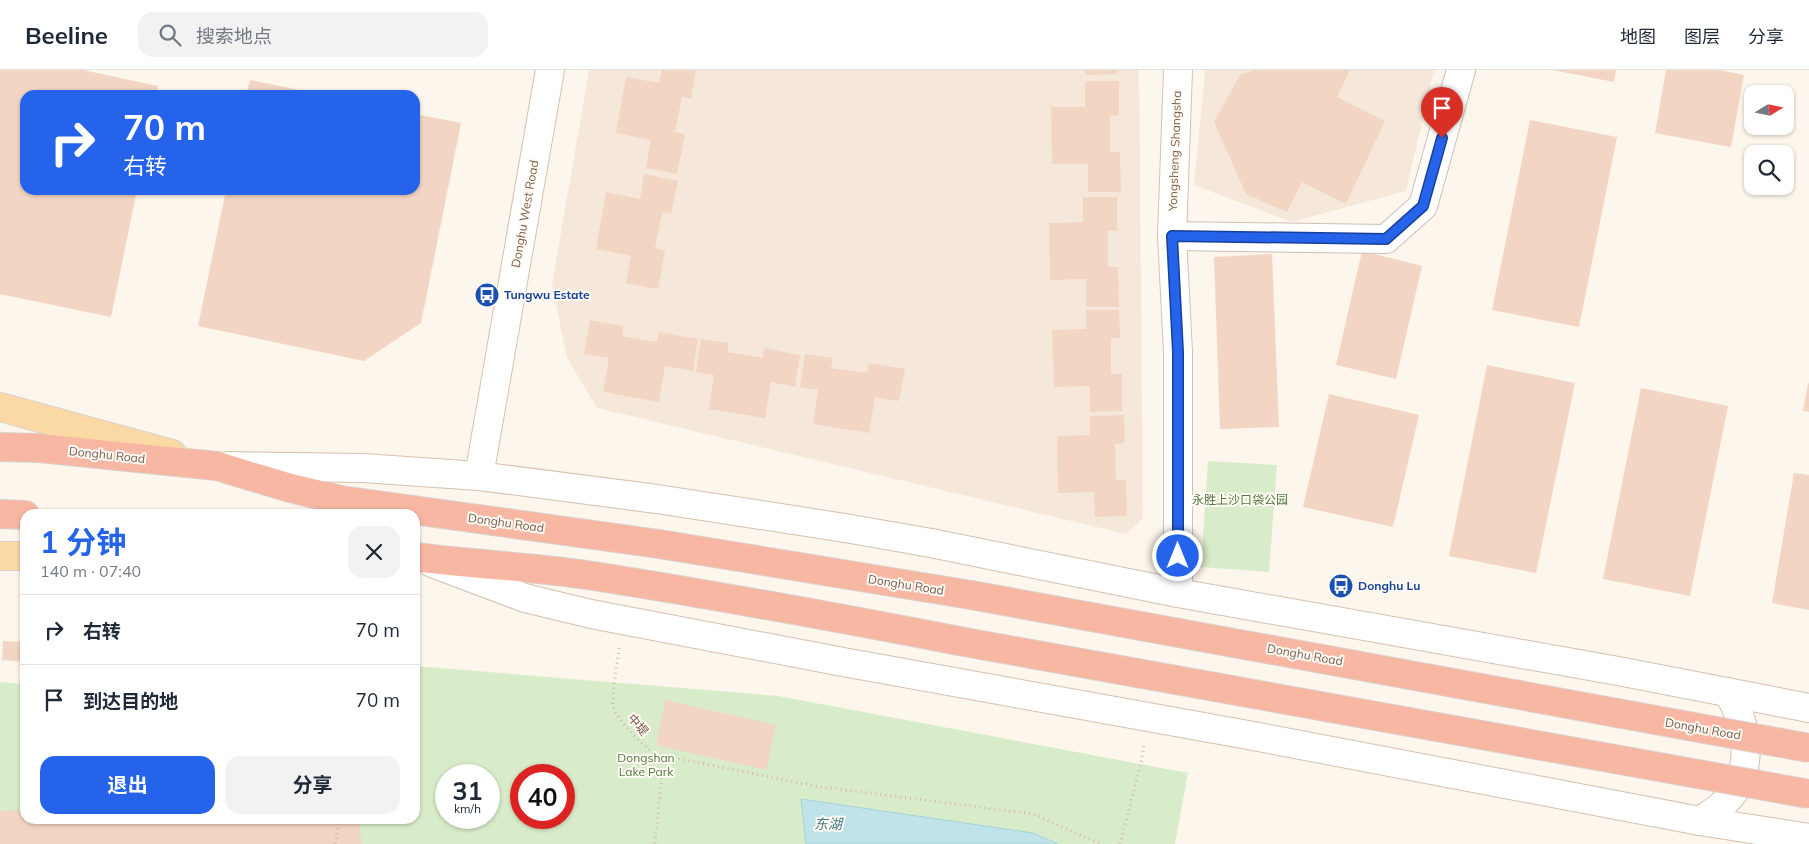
<!DOCTYPE html>
<html lang="zh">
<meta charset="utf-8">
<style>
body{margin:0;font-family:Mulish,"Noto Sans SC",sans-serif;background:#f2f2f3;color:#1f2937;height:100vh;display:flex;flex-direction:column;font-size:19px;white-space:nowrap}
*{box-sizing:border-box;margin:0}
p{font-size:16px;color:#747a83}
.icon{flex:none;width:28px;height:28px;fill:none;stroke:currentColor;stroke-width:2;stroke-linecap:round;stroke-linejoin:round}
.map{position:relative;flex:1;overflow:hidden}
.side{position:absolute;left:20px;top:439px;width:400px;height:315px;display:flex;flex-direction:column;background:#fff;border-radius:15px;box-shadow:0 1px 4px #0004}
.side>*{flex:none}
.hud{position:absolute;left:20px;top:20px;width:400px;height:105px;border-radius:15px;box-shadow:0 1px 4px #0004;background:#2563eb;color:#fff;overflow:hidden}
.needle{width:32px;rotate:80deg}
.controls{position:absolute;left:1744px;top:15px;display:grid;gap:10px}
.controls a{display:grid;place-items:center;width:50px;height:50px;border-radius:10px;background:#fff;box-shadow:0 1px 4px #0004;font-size:25px}
.speed{position:absolute;left:435px;top:694px;display:flex;gap:10px;font-size:25px;font-weight:700;text-align:center}
.speed>*{display:grid;place-content:center;width:65px;height:65px;border-radius:50%;background:#fff;box-shadow:0 1px 4px #0004;line-height:1}
.speed small{font-size:12px;font-weight:400}
.speed .limit{border:8px solid #d22;background:#fff;color:#111}
.pin{position:absolute;display:grid;place-items:center;width:42px;height:42px;color:#fff;margin:-51px -21px;border-radius:50% 50% 50% 0;rotate:-45deg;box-shadow:0 0 5px #0007}
.pin .icon{rotate:45deg}
.me{position:absolute;width:55px;margin:-28px;rotate:0deg;stroke-linejoin:round;filter:drop-shadow(0 0 4px #0008)}
.turn{display:flex;align-items:center;gap:18px;height:105px;padding:0 20px;font-size:22px}
.turn .icon{width:65px;height:65px;stroke-width:2.5}
.turn b{display:block;font-size:35px;line-height:42px}
.round{display:grid;place-items:center;flex:none;width:52px;height:52px;border-radius:15px;background:#f2f2f3}
.summary{display:flex;align-items:center;justify-content:space-between;height:85px;padding:0 20px}
h1{font-size:30px;font-weight:700;line-height:38px;color:#2563eb}
.cta{display:flex;gap:10px;margin-top:auto;padding:10px 20px}
.cta a{flex:1;height:58px;border-radius:15px;background:#2563eb;color:#fff;font-size:20px;font-weight:700;line-height:58px;text-align:center}
.cta a+a{background:#f2f2f3;color:#1f2937}
ul{padding:0;list-style:none}
li{display:flex;align-items:center;gap:15px;height:70px;padding:0 20px;border-top:1px solid #e0e1e3}
li div{flex:1}
li b{display:block;font-size:19px}
li em{font-style:normal}
header{display:flex;align-items:center;gap:30px;box-sizing:border-box;height:70px;padding:0 25px;background:#fff;border-bottom:1px solid #e0e1e3}
header strong{font-size:24px}
nav{display:flex;gap:28px;margin-inline-start:auto;font-size:18px}
.search{width:350px;height:45px;background:#f2f2f3;display:flex;align-items:center;gap:12px;box-sizing:border-box;padding:0 18px;border-radius:15px;color:#747a83;font-size:19px}
.map>svg:first-child{display:block}
.residential{fill:#f5e8da}
.green{fill:#d8ecc9;fill-rule:evenodd}
.water{fill:#bfe3e8;stroke:#a5d3da}
.building{fill:#f3d5c3}
.lines{fill:none;stroke-linecap:round;stroke-linejoin:round}
.street-casing{stroke:#d1beb0;stroke-width:30}
.secondary-casing{stroke:#d6c0b0;stroke-width:30}
.primary-casing{stroke:#dad1cd;stroke-width:30}
.highway-casing{stroke:#dad1cd;stroke-width:30}
.path{stroke:#d9b8a5;stroke-width:3;stroke-dasharray:1 4;stroke-linecap:butt}
.street{stroke:#fff;stroke-width:28}
.secondary{stroke:#fff;stroke-width:28}
.primary{stroke:#fbd9a5;stroke-width:28}
.highway{stroke:#f7b7a3;stroke-width:28}
.highway-bridge-casing{stroke:#dad1cd;stroke-width:30;stroke-linecap:butt}
.highway-bridge{stroke:#f7b7a3;stroke-width:28}
.route-casing{stroke:#184099;stroke-width:12}
.route{stroke:#2563eb;stroke-width:9}
.labels{text-anchor:middle;stroke-width:4;stroke-linejoin:round;paint-order:stroke}
.street-label{font-size:12px;fill:#7a5c4d;stroke:#fffaf3}
.transit-label{font-size:12px;font-weight:bold;fill:#164399;stroke:#fffaf3;text-anchor:start}
.park-label{font-size:12px;fill:#537a41;stroke:#fffaf3}
.water-label{font-size:14px;font-style:italic;fill:#437c86;stroke:#fffaf3}
</style>
<header>
<strong>Beeline</strong>
<div class="search"><svg class="icon" aria-label="search" viewBox="0 0 24 24"><circle cx="10" cy="10" r="6"/><path d="M15 15l6 6"/></svg>搜索地点</div>
<nav><a>地图</a><a>图层</a><a>分享</a></nav>
</header>
<div class="map">
<svg width="1809" height="774" viewBox="0 0 1809 774">
<rect width="100%" height="100%" fill="#fdf6ec"/>
<g class="residential">
<path d="M 589,0 L 1139,0 L 1143,448 L 1126,464 L 597,338 L 567,288 L 552,215 Z"/>
<path d="M 1205,0 L 1434,0 L 1406,121 L 1292,152 L 1194,115 Z"/>
</g>
<g class="green">
<path d="M 1208,391 L 1277,395 L 1269,502 L 1201,497 Z"/>
<path d="M 415,596 L 778,626 L 1188,703 L 1175,774 L 0,774 L 0,612 L 25,614 L 25,749 L 415,749 ZM 446,705 L 489,705 L 489,748 L 446,748 ZM 521,705 L 564,705 L 564,748 L 521,748 Z"/>
</g>
<path class="water" d="M 801,729 L 1033,763 L 1058,774 L 806,774 Z"/>
<g class="building">
<path d="M 0,0 L 83,0 L 158,16 L 156,25 L 25,25 L 25,120 L 137,120 L 111,247 L 0,224 Z"/>
<path d="M 662,0 L 696,0 L 691,29 L 682,27 L 675,62 L 685,64 L 677,104 L 646,98 L 651,70 L 616,63 L 626,7 L 659,13 Z"/>
<path d="M 1085,0 L 1117,0 L 1117,4 L 1085,5 Z"/>
<path d="M 1254,0 L 1350,0 L 1337,27 L 1385,51 L 1346,134 L 1302,112 L 1287,142 L 1246,124 L 1214,52 L 1240,5 Z"/>
<path d="M 1553,0 L 1616,0 L 1614,12 Z"/>
<path d="M 1666,0 L 1719,0 L 1744,5 L 1731,77 L 1655,63 Z"/>
<path d="M 250,10 L 319,24 L 319,25 L 246,25 Z"/>
<path d="M 1085,11 L 1119,11 L 1119,45 L 1110,46 L 1110,82 L 1120,82 L 1121,122 L 1088,122 L 1088,94 L 1052,94 L 1051,37 L 1085,37 Z"/>
<path d="M 415,44 L 461,53 L 421,253 L 364,291 L 198,256 L 226,120 L 415,120 Z"/>
<path d="M 1530,50 L 1617,67 L 1579,257 L 1492,240 Z"/>
<path d="M 644,104 L 678,111 L 671,144 L 662,143 L 655,178 L 665,180 L 658,219 L 626,213 L 631,186 L 596,179 L 606,122 L 640,129 Z"/>
<path d="M 1083,127 L 1117,127 L 1117,161 L 1108,161 L 1108,197 L 1118,197 L 1119,237 L 1086,237 L 1086,209 L 1050,210 L 1049,153 L 1083,152 Z"/>
<path d="M 1362,181 L 1422,196 L 1396,309 L 1336,295 Z"/>
<path d="M 1272,184 L 1279,357 L 1220,359 L 1214,187 Z"/>
<path d="M 1086,240 L 1119,240 L 1120,268 L 1111,268 L 1111,304 L 1122,304 L 1122,341 L 1090,342 L 1090,316 L 1054,317 L 1052,260 L 1086,259 Z"/>
<path d="M 590,250 L 623,256 L 622,266 L 657,272 L 659,262 L 698,269 L 693,301 L 665,296 L 659,332 L 603,322 L 609,288 L 584,284 Z"/>
<path d="M 701,269 L 729,273 L 727,282 L 763,288 L 764,278 L 800,285 L 795,317 L 771,312 L 765,348 L 709,339 L 714,305 L 696,302 Z"/>
<path d="M 805,284 L 833,288 L 831,298 L 867,303 L 869,293 L 905,299 L 899,331 L 875,327 L 869,363 L 813,354 L 818,320 L 800,317 Z"/>
<path d="M 1487,295 L 1575,313 L 1536,503 L 1449,486 Z"/>
<path d="M 1808,313 L 1809,314 L 1809,342 L 1803,341 Z"/>
<path d="M 1641,318 L 1728,336 L 1690,526 L 1603,509 Z"/>
<path d="M 1329,324 L 1419,345 L 1393,457 L 1303,437 Z"/>
<path d="M 1124,345 L 1125,373 L 1115,374 L 1116,410 L 1126,410 L 1127,446 L 1095,447 L 1094,422 L 1058,423 L 1057,366 L 1090,365 L 1090,346 Z"/>
<path d="M 1794,403 L 1809,405 L 1809,540 L 1772,533 Z"/>
<path d="M 3,571 L 25,572 L 25,592 L 2,590 Z"/>
<path d="M 665,630 L 776,655 L 766,700 L 656,675 Z"/>
<path d="M 25,740 L 25,749 L 360,749 L 361,774 L 0,774 L 0,741 Z"/>
</g>
<g class="lines">
<defs>
<path id="street" d="M 1172,166 L 1386,169 L 1423,136 L 1461,0"/>
<g id="secondary">
<path d="M 1178,0 L 1172,166 L 1178,282 L 1178,523"/>
<path d="M 228,396 L 363,398 L 479,406 L 657,429 L 845,458 L 931,473 L 1178,523 L 1618,601 L 1809,638"/>
<path d="M 479,406 L 550,0"/>
<path d="M 432,493 L 525,528 L 591,544 L 843,592 L 1248,665 L 1700,751 L 1809,768"/>
<path d="M 1700,751 C 1707,746 1716,741 1722,735 C 1756,705 1749,657 1728,622"/>
</g>
<g id="primary">
<path d="M 0,337 L 172,384"/>
<path d="M 0,486 L 25,486"/>
</g>
<g id="highway">
<path d="M 0,377 L 39,378 L 217,396 L 290,418 L 341,430 L 659,474 L 971,525"/>
<path d="M 0,444 L 25,445"/>
<path d="M 415,487 C 477,495 539,497 600,507 C 720,526 840,548 959,571"/>
</g>
</defs>
<use href="#street" class="street-casing"/>
<use href="#secondary" class="secondary-casing"/>
<use href="#primary" class="primary-casing"/>
<use href="#highway" class="highway-casing"/>
<g class="path">
<path d="M 619,578 C 618,589 611,629 613,636 C 617,652 650,681 663,692 L 655,774"/>
<path d="M 654,684 L 815,716 L 1033,744 L 1101,774"/>
<path d="M 335,774 L 340,749"/>
<path d="M 1120,774 L 1141,693 L 1144,675"/>
</g>
<use href="#street" class="street"/>
<use href="#secondary" class="secondary"/>
<use href="#primary" class="primary"/>
<use href="#highway" class="highway"/>
<defs>
<g id="highway-bridge">
<path d="M 971,525 L 1809,678"/>
<path d="M 959,571 L 1809,724"/>
</g>
</defs>
<use href="#highway-bridge" class="highway-bridge-casing"/>
<use href="#highway-bridge" class="highway-bridge"/>
</g>
<g class="lines">
<defs>
<path id="route" d="M 1178,486 L 1178,282 L 1172,166 L 1386,169 L 1423,136 L 1442,68"/>
</defs>
<use href="#route" class="route-casing"/>
<use href="#route" class="route"/>
</g>
<defs>
<symbol id="bus-disc" viewBox="-11 -11 22 22"><circle r="9.5" fill="#1a4fb4" stroke="#fffaf3"/><path d="M-5-6H5V4H4V6H2V4H-2V6H-4V4H-5ZM-3.5-4V0h7V-4ZM-3.5 1.2v1.5H-2V1.2ZM2 1.2v1.5H3.5V1.2Z" fill="#fff"/></symbol>
</defs>
<g fill-rule="evenodd">
<use href="#bus-disc" x="473" y="211" width="28" height="28"/>
<use href="#bus-disc" x="1327" y="502" width="28" height="28"/>
</g>
<g class="labels">
<g class="street-label">
<text transform="translate(1175 81) rotate(-88)" y="4">Yongsheng Shangsha</text>
<text transform="translate(525 144) rotate(-80)" y="4">Donghu West Road</text>
<text transform="translate(107 385) rotate(6)" y="4">Donghu Road</text>
<text transform="translate(506 453) rotate(8)" y="4">Donghu Road</text>
<text transform="translate(906 515) rotate(9)" y="4">Donghu Road</text>
<text transform="translate(1305 585) rotate(10)" y="4">Donghu Road</text>
<text transform="translate(638 655) rotate(49)" y="4">中堤</text>
<text transform="translate(1703 659) rotate(10)" y="4">Donghu Road</text>
</g>
<g class="transit-label">
<text x="504" y="229">Tungwu Estate</text>
<text x="1358" y="520">Donghu Lu</text>
</g>
<g class="park-label">
<text x="1240" y="434">永胜上沙口袋公园</text>
<text x="646" y="692">Dongshan<tspan x="646" dy="14">Lake Park</tspan></text>
</g>
<g class="water-label">
<text x="828" y="759">东湖</text>
</g>
</g>
</svg>
<div class="controls">
<a><svg class="needle" viewBox="-14 -14 28 28"><path d="M0-13l5 13h-10z" fill="#e53935"/><path d="M0 13l5-13h-10z" fill="#747a83"/></svg></a>
<a><svg class="icon" aria-label="search" viewBox="0 0 24 24"><circle cx="10" cy="10" r="6"/><path d="M15 15l6 6"/></svg></a>
</div>
<div class="speed"><div>31<small>km/h</small></div><div class="limit">40</div></div>
<div class="pin" style="left:1442px;top:68px;background:#d93025"><svg class="icon" aria-label="arrive" viewBox="0 0 24 24"><path d="M6 21V4h12l-3 4 3 4H6"/></svg></div>
<svg class="me" style="left:1178px;top:486px" viewBox="-20 -20 40 40"><circle r="17" fill="#2563eb" stroke="#fff" stroke-width="3"/><path d="M0-11L8 9 0 5-8 9z" fill="#fff"/></svg>
<div class="hud">
<div class="turn"><svg class="icon" aria-label="right" viewBox="0 0 24 24"><path d="M7 20v-9h11M14 6l5 5-5 5"/></svg><div><b>70 m</b>右转</div></div>
</div>
<section class="side">
<div class="summary"><div><h1>1 分钟</h1><p>140 m · 07:40</p></div><a class="round"><svg class="icon" aria-label="close" viewBox="0 0 24 24"><path d="M6 6l12 12M18 6L6 18"/></svg></a></div>
<ul>
<li><svg class="icon" aria-label="right" viewBox="0 0 24 24"><path d="M7 20v-9h11M14 6l5 5-5 5"/></svg><div><b>右转</b></div><em>70 m</em></li>
<li><svg class="icon" aria-label="arrive" viewBox="0 0 24 24"><path d="M6 21V4h12l-3 4 3 4H6"/></svg><div><b>到达目的地</b></div><em>70 m</em></li>
</ul>
<div class="cta"><a>退出</a><a>分享</a></div>
</section>
</div>
